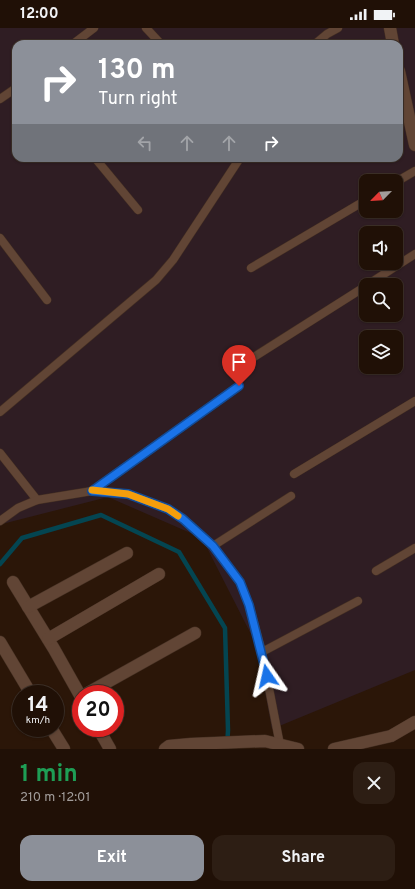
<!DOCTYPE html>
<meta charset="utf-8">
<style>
body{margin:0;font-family:Overpass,sans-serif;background:#2d1e14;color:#f1f3f6;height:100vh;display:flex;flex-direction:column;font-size:15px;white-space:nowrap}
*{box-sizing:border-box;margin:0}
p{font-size:13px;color:#a29d9b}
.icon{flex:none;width:22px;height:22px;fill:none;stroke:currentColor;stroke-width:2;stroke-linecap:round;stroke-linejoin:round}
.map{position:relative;height:721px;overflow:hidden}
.panel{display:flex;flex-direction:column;background:#201006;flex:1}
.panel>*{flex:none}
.banner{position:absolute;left:12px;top:12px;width:391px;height:122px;border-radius:12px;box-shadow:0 1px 3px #0004,0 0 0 1px #3d3028;background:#8c9099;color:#fff;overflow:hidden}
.needle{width:26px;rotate:246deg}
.tools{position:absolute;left:359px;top:146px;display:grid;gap:8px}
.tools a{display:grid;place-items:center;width:44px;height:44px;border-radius:8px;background:#201006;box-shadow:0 1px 3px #0004,0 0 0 1px #3d3028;font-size:20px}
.speed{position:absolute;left:12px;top:657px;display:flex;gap:8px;font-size:20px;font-weight:700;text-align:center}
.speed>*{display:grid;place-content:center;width:52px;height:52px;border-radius:50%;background:#201006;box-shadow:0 1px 3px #0004,0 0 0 1px #3d3028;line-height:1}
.speed small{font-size:10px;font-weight:400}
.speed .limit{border:6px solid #d22;background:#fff;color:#111}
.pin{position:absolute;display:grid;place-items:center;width:34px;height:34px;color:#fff;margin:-41px -17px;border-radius:50% 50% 50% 0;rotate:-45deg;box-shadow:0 0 4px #0007}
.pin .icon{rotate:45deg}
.me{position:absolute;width:44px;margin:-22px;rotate:349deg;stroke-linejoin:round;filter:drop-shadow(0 0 3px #0008)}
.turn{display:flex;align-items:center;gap:14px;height:84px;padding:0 20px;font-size:18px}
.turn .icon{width:52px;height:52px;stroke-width:2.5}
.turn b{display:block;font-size:28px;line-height:34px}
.lanes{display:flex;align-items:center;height:38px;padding:0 20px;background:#0003;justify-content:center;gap:20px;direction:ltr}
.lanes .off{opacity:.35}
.round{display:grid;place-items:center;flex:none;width:42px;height:42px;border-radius:12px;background:#2d1e14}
.headline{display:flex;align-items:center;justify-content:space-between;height:68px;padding:0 20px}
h1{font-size:24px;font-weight:700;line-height:30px;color:#1e9e55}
.action{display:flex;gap:8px;margin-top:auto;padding:8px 20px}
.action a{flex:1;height:46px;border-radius:12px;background:#8c9099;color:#fff;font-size:16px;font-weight:700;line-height:46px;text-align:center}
.action a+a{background:#2d1e14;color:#f1f3f6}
.status{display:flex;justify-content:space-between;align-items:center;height:28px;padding:0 20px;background:#201006;direction:ltr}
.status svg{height:11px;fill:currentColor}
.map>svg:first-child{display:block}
.industrial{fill:#2f1d23;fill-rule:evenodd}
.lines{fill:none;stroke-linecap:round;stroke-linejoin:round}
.stream{stroke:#044551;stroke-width:4.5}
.service-casing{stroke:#453023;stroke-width:9}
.minor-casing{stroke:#453023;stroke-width:13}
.service{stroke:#614535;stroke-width:8}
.minor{stroke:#614535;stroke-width:12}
.route-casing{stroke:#114b97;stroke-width:10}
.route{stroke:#1a73e8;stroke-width:7}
.slow{stroke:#f59e0b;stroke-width:7}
</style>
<div class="status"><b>12:00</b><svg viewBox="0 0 49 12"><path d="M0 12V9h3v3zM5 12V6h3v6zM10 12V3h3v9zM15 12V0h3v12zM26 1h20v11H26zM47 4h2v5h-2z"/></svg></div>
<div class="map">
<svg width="415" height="721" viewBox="0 0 415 721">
<rect width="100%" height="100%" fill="#2b1608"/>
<path class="industrial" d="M 0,0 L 415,0 L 415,642 L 272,701 L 256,616 L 202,510 L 108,469 L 2,496 L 0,498 ZM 16,16 L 399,16 L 399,130 L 16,130 ZM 366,153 L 396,153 L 396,183 L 366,183 ZM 366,205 L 396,205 L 396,235 L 366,235 ZM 366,257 L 396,257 L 396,287 L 366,287 ZM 366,309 L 396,309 L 396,339 L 366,339 Z"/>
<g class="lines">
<path class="stream" d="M 0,536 L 22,510 L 101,487 L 179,524 L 225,600 L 228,702 L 227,721"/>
<defs>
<g id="service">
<path d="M 146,0 L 161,16"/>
<path d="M 73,16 L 94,0"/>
<path d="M 315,16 L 327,6 L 338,0"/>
<path d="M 0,71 L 16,60"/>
<path d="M 95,130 L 138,182"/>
<path d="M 396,154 L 415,143"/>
<path d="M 0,210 L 47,272"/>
<path d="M 251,240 L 366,172"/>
<path d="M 367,257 L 415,226"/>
<path d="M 246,334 L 366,258"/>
<path d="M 0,384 L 156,252 L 173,232 L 240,130"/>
<path d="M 0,425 L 37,472"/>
<path d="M 294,446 L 415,373"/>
<path d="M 92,463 L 239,358"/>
<path d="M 0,493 L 18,480 L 37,472 L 92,463 L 128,466 L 168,481 L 183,491 L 213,518 L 240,554 L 249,577 L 262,624 L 280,717"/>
<path d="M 213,518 L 291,468"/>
<path d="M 376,543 L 415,520"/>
<path d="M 262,624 L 358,573"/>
</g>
<g id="minor">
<path d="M 390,0 L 393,16"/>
<path d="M 399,43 L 415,117"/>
<path d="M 13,554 L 54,621 L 81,669"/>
<path d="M 28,579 L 127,525"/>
<path d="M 48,611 L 159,546"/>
<path d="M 0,614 L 31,666"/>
<path d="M 86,666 L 195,605"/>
<path d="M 51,700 L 64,721"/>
<path d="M 98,700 L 110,721"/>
<path d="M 165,721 L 169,718 L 191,716 L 265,713 L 298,721"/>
<path d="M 334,721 L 391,708 L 415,694"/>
</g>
</defs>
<use href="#service" class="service-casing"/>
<use href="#minor" class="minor-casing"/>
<use href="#service" class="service"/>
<use href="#minor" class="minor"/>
</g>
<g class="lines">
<defs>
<path id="route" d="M 239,358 L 92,463 L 128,466 L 168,481 L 183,491 L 213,518 L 240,554 L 249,577 L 267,648"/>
</defs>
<use href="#route" class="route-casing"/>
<use href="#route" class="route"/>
<path class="slow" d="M 92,462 L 128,466 L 168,481 L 178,488"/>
</g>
</svg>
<div class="tools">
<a><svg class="needle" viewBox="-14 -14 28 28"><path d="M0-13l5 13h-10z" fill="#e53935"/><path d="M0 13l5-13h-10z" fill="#a29d9b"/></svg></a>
<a><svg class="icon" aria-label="sound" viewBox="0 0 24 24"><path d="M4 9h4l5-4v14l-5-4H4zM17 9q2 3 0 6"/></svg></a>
<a><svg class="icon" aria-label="search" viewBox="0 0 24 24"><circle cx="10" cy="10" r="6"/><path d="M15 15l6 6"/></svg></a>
<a><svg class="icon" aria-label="layers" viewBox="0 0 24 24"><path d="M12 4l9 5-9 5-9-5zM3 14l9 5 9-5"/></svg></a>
</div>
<div class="speed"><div>14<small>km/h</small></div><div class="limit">20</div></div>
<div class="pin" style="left:239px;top:358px;background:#d93025"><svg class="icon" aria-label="arrive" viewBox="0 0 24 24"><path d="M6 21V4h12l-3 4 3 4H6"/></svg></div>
<svg class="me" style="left:267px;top:648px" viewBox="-20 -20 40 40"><path d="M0-17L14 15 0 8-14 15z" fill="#1a73e8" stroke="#fff" stroke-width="4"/></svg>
<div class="banner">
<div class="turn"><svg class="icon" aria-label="right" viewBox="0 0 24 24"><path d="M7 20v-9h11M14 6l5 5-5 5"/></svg><div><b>130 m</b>Turn right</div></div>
<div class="lanes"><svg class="icon off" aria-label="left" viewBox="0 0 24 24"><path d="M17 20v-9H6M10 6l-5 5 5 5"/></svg><svg class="icon off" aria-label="ahead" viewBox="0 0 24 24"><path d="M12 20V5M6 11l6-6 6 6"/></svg><svg class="icon off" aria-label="ahead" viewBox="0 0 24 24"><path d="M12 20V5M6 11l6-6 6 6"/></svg><svg class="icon" aria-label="right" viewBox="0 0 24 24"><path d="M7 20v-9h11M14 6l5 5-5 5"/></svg></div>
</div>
</div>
<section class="panel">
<div class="headline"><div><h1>1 min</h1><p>210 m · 12:01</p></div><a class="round"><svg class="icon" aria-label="close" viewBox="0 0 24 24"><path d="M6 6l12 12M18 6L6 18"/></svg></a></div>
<div class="action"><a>Exit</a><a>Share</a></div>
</section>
